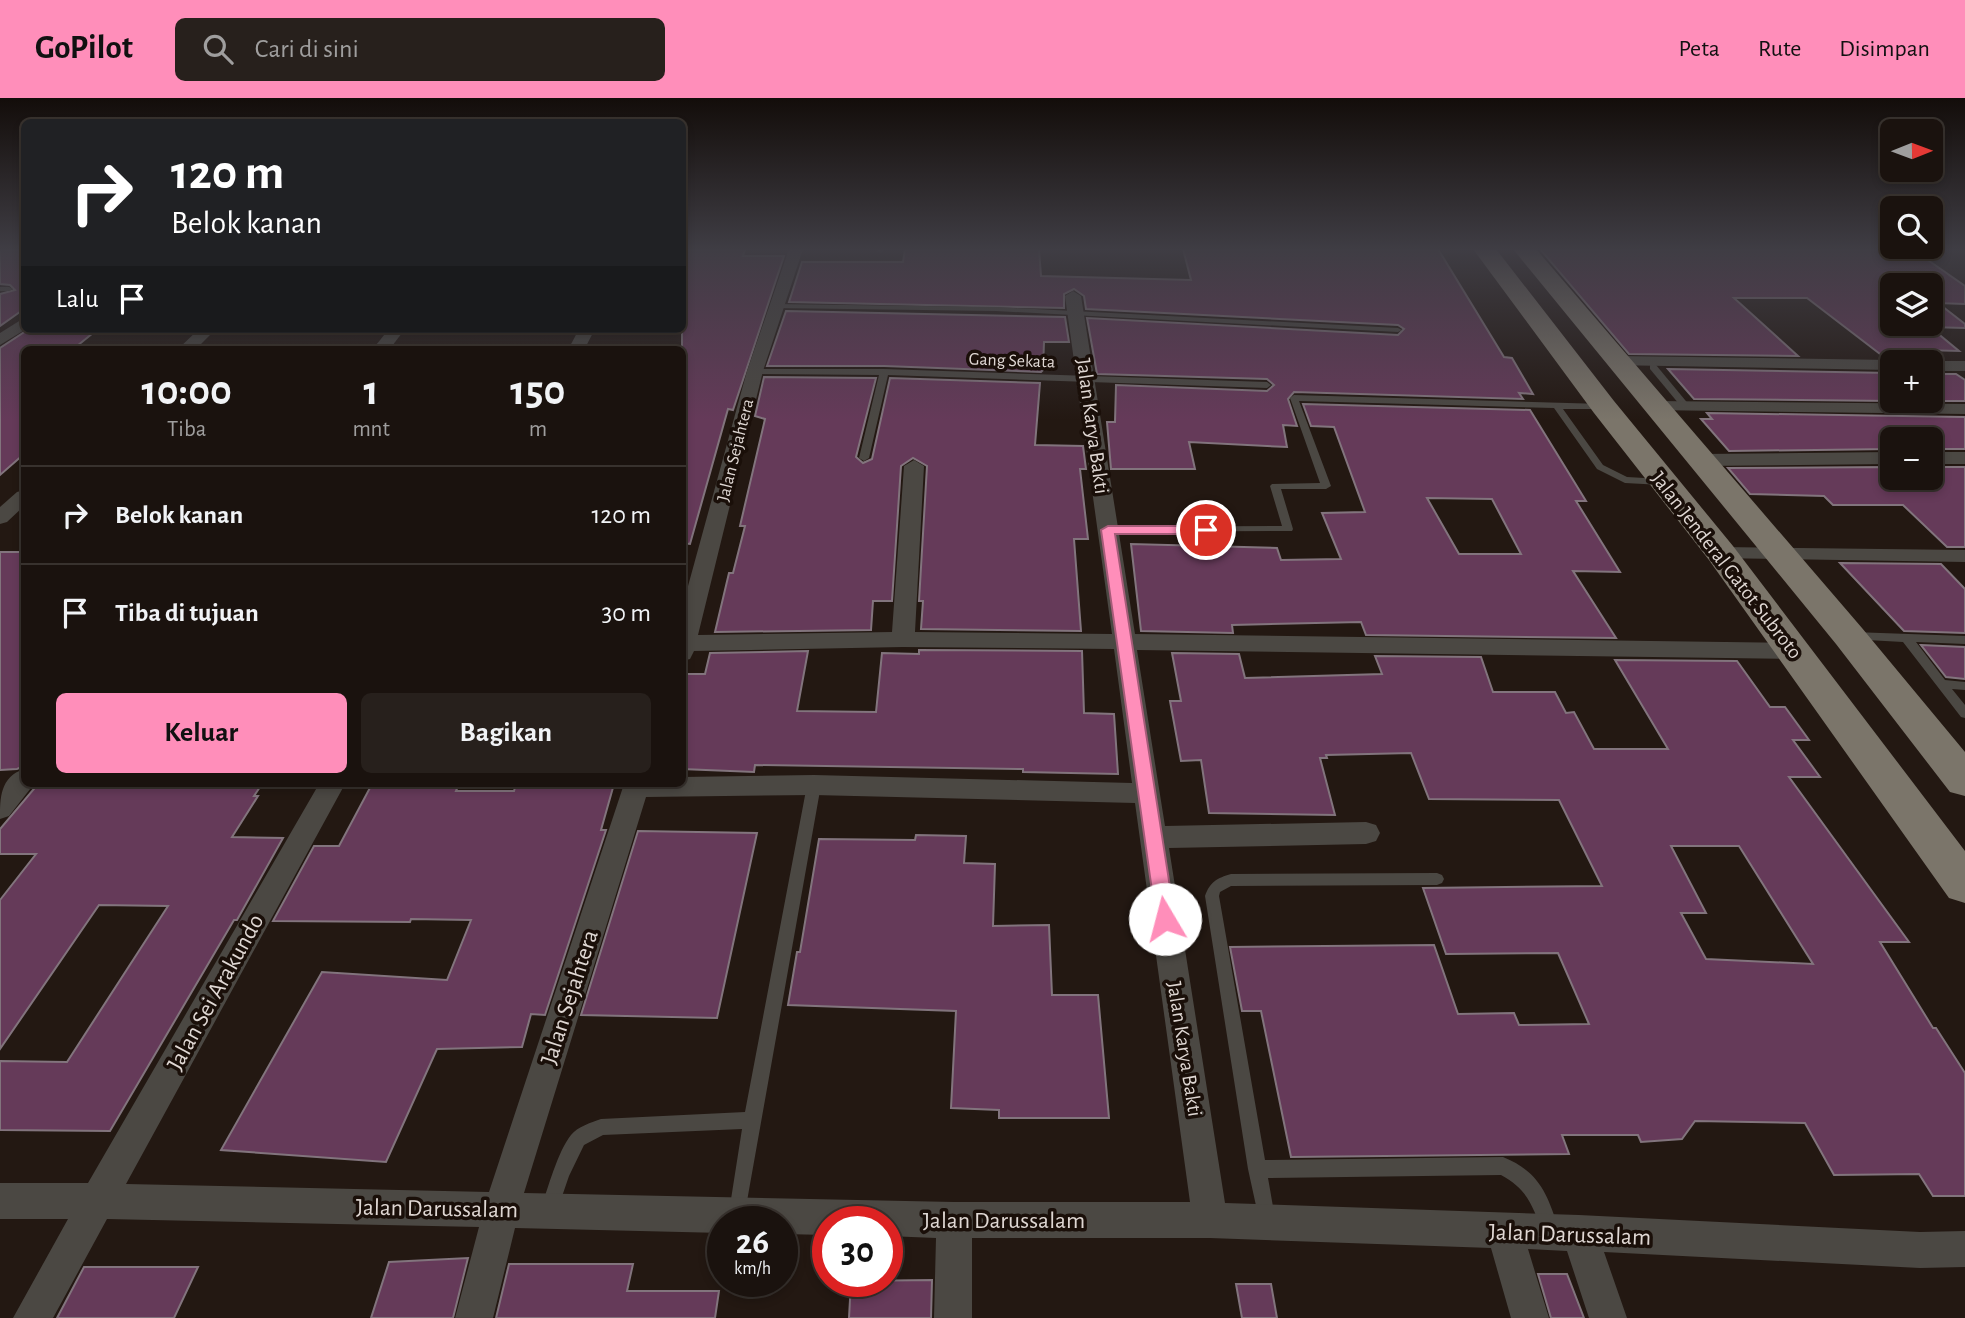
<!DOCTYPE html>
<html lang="id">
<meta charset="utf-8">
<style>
body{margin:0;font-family:"Alegreya Sans",sans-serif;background:#27201c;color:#f1f3f6;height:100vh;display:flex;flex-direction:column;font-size:26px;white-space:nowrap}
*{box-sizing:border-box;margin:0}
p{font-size:23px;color:#9f9e9e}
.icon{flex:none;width:38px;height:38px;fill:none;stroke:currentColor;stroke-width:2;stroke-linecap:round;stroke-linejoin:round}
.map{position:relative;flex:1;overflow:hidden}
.drawer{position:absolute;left:21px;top:248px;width:665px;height:441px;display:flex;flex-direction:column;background:#1a120e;border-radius:10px;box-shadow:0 4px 10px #0003,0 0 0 2px #38322e}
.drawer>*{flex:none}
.top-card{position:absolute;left:21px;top:21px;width:665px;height:214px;border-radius:10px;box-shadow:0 4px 10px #0003,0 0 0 2px #38322e;background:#202124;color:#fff;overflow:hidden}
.needle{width:46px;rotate:89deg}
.tools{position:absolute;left:1880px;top:21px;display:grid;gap:14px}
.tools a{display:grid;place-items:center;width:63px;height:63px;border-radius:10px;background:#1a120e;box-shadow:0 4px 10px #0003,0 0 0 2px #38322e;font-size:35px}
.speed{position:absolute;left:707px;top:1108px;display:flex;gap:14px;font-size:35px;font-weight:700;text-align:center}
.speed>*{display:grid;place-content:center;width:91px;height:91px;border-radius:50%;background:#1a120e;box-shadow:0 4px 10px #0003,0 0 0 2px #38322e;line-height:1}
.speed small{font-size:18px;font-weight:400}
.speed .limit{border:10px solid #d22;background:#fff;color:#111}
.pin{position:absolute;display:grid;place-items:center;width:60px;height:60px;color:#fff;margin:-30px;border:4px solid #fff;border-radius:50%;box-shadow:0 2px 7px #0007}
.me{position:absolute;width:77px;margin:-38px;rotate:352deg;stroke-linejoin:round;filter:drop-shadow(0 0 5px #0008)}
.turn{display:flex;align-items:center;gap:24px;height:147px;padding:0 35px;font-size:32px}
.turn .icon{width:91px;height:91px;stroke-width:2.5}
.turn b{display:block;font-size:49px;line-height:60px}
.then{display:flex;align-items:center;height:66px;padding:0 35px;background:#0003;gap:14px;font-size:26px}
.eta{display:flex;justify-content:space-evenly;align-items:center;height:119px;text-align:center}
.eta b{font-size:42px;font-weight:700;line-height:49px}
.button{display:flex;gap:14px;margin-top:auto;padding:14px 35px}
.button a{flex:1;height:80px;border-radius:10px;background:#ff8eba;color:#111;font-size:28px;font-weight:700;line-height:80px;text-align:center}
.button a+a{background:#27201c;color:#f1f3f6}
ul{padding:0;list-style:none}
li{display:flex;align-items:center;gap:21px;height:98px;padding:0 35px;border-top:2px solid #38322e}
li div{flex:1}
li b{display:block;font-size:26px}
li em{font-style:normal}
header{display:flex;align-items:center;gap:42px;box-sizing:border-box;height:98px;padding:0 35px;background:#ff8eba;color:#111}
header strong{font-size:33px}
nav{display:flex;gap:38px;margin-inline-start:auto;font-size:24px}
.search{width:490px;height:63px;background:#27201c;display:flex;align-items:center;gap:18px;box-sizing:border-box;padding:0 24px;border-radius:10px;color:#9f9e9e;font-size:26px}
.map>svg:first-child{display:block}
.building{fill:#653a59;stroke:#82747d;stroke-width:2;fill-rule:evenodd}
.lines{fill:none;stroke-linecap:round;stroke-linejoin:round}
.lane{fill:#4b4843;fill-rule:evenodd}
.street{fill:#4b4843;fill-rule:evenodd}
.primary{fill:#7b756a;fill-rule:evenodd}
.route{fill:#ff8eba;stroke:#a65c79;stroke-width:2}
.labels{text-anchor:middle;stroke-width:7;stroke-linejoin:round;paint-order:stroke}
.far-street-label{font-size:18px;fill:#dfd7d3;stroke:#1a0f09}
.street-label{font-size:21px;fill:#dfd7d3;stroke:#1a0f09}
.near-street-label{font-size:24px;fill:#dfd7d3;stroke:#1a0f09}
</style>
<header>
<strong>GoPilot</strong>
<div class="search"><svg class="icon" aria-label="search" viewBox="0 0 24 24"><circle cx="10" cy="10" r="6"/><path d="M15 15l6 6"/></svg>Cari di sini</div>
<nav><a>Peta</a><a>Rute</a><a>Disimpan</a></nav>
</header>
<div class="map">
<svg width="1965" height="1220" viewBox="0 0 1965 1220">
<rect width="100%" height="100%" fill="#231812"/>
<g class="building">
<path d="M 0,151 L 24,151 L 24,211 L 0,228 L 0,196 L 15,192 L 10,187 L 0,186 Z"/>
<path d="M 682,151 L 745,151 L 743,158 L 784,158 L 733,312 L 728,311 L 690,446 L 682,445 Z"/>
<path d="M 905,151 L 1039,151 L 1041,178 L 1191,182 L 1183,151 L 1438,151 L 1504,259 L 1512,260 L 1533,296 L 1519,295 L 1523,301 L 1294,294 L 1288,301 L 1297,328 L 1283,327 L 1287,349 L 1189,344 L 1195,371 L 1111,371 L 1107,324 L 1115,324 L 1116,287 L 1267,293 L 1274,287 L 1267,281 L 1097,276 L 1087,220 L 1398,237 L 1404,231 L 1398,227 L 1086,211 L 1084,198 L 1074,191 L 1064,196 L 1064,210 L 789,204 L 802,164 L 903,164 Z"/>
<path d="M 1540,151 L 1912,151 L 1965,188 L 1965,206 L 1938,205 L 1965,226 L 1965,230 L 1930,229 L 1959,253 L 1924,252 L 1936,260 L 1924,261 L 1922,264 L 1902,264 L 1893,259 L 1884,259 L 1807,200 L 1734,200 L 1798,258 L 1629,256 ZM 1892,187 L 1930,187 L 1930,226 L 1892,226 Z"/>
<path d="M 786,213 L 1065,219 L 1069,244 L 1044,244 L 1043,272 L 1041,274 L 884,268 L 767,268 Z"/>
<path d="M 29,231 L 98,231 L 72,252 L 24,252 L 24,356 L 0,377 L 0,250 Z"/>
<path d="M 1668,271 L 1892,275 L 1892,303 L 1694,301 Z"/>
<path d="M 1930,276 L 1956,276 L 1965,282 L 1965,303 L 1900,303 L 1930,303 Z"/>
<path d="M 764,279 L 876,280 L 856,359 L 863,365 L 872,361 L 890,280 L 1040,285 L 1035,347 L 1083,348 L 1086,371 L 1080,371 L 1088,441 L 1074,441 L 1081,533 L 921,531 L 923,503 L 919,503 L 927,368 L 913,360 L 901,368 L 892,503 L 873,503 L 871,532 L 715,534 L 729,475 L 733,475 L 745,428 L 740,428 L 765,321 L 755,318 Z"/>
<path d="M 1303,306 L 1530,312 L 1586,403 L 1576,403 L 1620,474 L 1573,473 L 1616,540 L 1366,537 L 1361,524 L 1232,527 L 1233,535 L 1141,533 L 1131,446 L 1277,450 L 1281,462 L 1341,461 L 1322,415 L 1365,414 L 1334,329 L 1311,328 ZM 1427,400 L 1492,401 L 1521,456 L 1459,456 Z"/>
<path d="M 1707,315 L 1965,319 L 1965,351 L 1930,351 L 1930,341 L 1892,341 L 1892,351 L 1729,353 L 1701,321 L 1712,321 Z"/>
<path d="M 1892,369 L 1892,380 L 1930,380 L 1930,369 L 1965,369 L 1965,449 L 1947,449 L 1903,407 L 1833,407 L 1824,398 L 1750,396 L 1728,370 Z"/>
<path d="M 0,454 L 24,454 L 24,668 L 17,671 L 0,672 Z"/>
<path d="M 1840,465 L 1941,466 L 1965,491 L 1965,535 L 1904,533 Z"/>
<path d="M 1921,547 L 1965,549 L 1965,581 L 1946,579 Z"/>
<path d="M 919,552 L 1082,553 L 1084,615 L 1114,616 L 1118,676 L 1023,674 L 1023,671 L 755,667 L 754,674 L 682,671 L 682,576 L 705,576 L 710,555 L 808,553 L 797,613 L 876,614 L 882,555 L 919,556 Z"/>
<path d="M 1172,555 L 1239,556 L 1245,580 L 1382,576 L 1375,558 L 1481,559 L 1493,594 L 1555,594 L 1566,615 L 1574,614 L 1594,651 L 1668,651 L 1615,562 L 1737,563 L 1770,609 L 1785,609 L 1809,642 L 1793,642 L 1820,679 L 1789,679 L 1909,844 L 1880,844 L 1933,930 L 1936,930 L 1965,975 L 1965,1098 L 1933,1098 L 1919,1076 L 1834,1077 L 1805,1025 L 1695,1023 L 1682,1041 L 1641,1044 L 1638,1037 L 1562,1037 L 1569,1056 L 1291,1059 L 1261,913 L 1242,913 L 1230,849 L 1434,847 L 1458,916 L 1514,915 L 1519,927 L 1589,926 L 1558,855 L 1446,856 L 1423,790 L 1602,788 L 1559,702 L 1429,701 L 1411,655 L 1326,657 L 1327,660 L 1320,660 L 1335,717 L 1209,715 L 1201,662 L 1181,663 L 1170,603 L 1181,603 ZM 1671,748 L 1739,748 L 1813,866 L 1706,861 L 1681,815 L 1706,815 Z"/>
<path d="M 38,686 L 262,686 L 254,698 L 258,698 L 232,739 L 283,740 L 237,822 L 234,822 L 110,1033 L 0,1032 L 0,963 L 67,964 L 168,808 L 99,807 L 0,951 L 0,802 L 36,756 L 0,756 L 0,731 Z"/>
<path d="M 372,686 L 459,686 L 456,693 L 514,693 L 516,686 L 614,686 L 601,732 L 606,732 L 545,917 L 531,916 L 522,949 L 437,951 L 386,1064 L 221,1052 L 322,874 L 447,882 L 471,822 L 411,821 L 410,824 L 273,823 L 314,748 L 339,748 Z"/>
<path d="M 638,733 L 757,735 L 717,920 L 581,917 Z"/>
<path d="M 916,737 L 966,738 L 964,765 L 995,766 L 993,828 L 1049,827 L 1052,897 L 1098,897 L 1109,1020 L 999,1020 L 999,1012 L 951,1010 L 956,913 L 788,907 L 797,854 L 800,854 L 819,741 L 915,742 Z"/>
<path d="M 468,1160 L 453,1220 L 371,1220 L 389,1164 Z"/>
<path d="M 509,1166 L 633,1166 L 627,1193 L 719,1193 L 715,1220 L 496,1220 Z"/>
<path d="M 84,1169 L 198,1169 L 174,1220 L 57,1220 Z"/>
<path d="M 1538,1176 L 1567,1176 L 1584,1220 L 1551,1220 Z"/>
<path d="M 932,1182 L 931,1220 L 849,1220 L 851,1183 Z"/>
<path d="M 1236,1186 L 1271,1186 L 1277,1220 L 1242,1220 Z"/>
</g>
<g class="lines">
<g class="lane">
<path d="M 878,151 L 886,151 L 880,155 L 876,153 Z"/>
<path d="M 0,189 L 9,189 L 13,191 L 9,193 L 0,193 Z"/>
<path d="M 772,206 L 996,209 L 1398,230 L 1402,232 L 1398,234 L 996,213 L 775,210 L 772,210 Z"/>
<path d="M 1650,267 L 1656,267 L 1690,308 L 1690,312 L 1684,312 L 1650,271 Z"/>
<path d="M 752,271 L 884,271 L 1267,284 L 1271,287 L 1267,290 L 888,277 L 869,360 L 864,363 L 859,360 L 879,277 L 755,276 L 751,273 Z"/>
<path d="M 1294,297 L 1603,306 L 1607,309 L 1606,311 L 1563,311 L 1603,367 L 1627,379 L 1662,381 L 1667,384 L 1662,387 L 1625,385 L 1597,371 L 1554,310 L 1299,303 L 1331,388 L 1326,391 L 1281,391 L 1293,431 L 1292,433 L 1104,434 L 1104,430 L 1108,429 L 1282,428 L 1270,388 L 1272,386 L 1320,385 L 1290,300 Z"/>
<path d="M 1853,534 L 1965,538 L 1965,546 L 1916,544 L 1945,582 L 1965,584 L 1965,592 L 1952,591 L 1965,607 L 1965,620 L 1961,619 L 1903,544 L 1849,541 L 1847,538 Z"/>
<path d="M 814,682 L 819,683 L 821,687 L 744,1120 L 738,1123 L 732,1120 L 729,1114 L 742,1031 L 603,1037 L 584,1047 L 569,1078 L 556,1116 L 550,1119 L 544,1116 L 541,1110 C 548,1090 558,1053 571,1037 C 577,1029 592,1024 601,1021 L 745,1014 L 807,687 L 809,683 Z"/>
<path d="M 1437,775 L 1442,777 L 1444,781 L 1442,785 L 1437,787 L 1231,788 L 1220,794 L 1219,798 L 1265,1062 L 1503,1059 C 1540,1074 1547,1096 1559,1131 L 1556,1137 L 1550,1140 L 1544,1137 C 1532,1109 1530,1093 1501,1077 L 1268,1080 L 1275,1120 L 1272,1126 L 1266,1129 L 1260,1126 L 1248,1071 L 1205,798 C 1210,784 1217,780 1231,776 Z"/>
</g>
<g class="street">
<path d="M 789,151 L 803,151 L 763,273 L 698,537 L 892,534 L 904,368 L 914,362 L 924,368 L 915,534 L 1112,536 L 1065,198 L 1073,193 L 1081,198 L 1135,536 L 1794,545 L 1802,547 L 1806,553 L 1802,559 L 1794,561 L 1137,552 L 1165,728 L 1366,724 L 1376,727 L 1380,735 L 1376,743 L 1366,746 L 1169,750 L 1225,1105 L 1579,1117 L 1920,1134 L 1965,1133 L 1965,1169 L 1920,1170 L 1604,1154 L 1627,1220 L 1589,1220 L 1567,1153 L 1528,1151 L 1549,1220 L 1511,1220 L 1491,1150 L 1210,1140 L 972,1140 L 972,1220 L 934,1220 L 936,1140 L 887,1138 L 887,1124 L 828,1124 L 828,1137 L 782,1136 L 782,1124 L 723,1124 L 723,1135 L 515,1130 L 493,1220 L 455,1220 L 479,1129 L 107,1121 L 53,1220 L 13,1220 L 68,1121 L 0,1121 L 0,1085 L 88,1085 L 319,686 L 345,686 L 126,1086 L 489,1094 L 624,686 L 682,686 L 682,679 L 814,677 L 1132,685 L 1114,551 L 903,549 L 694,553 L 690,561 L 682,563 L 682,510 L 747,273 ZM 814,697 L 1135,705 L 1190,1104 L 954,1104 L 524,1095 L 646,699 Z"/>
<path d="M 24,220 L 26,231 L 0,247 L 0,235 Z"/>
<path d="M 199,231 L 216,231 L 195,252 L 177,252 Z"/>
<path d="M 389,231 L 405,231 L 389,252 L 372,252 Z"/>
<path d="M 579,231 L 595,231 L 584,252 L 568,252 Z"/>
<path d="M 1617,258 L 1892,262 L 1899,264 L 1892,264 L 1892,272 L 1611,267 L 1609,263 Z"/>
<path d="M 1930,263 L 1965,263 L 1965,273 L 1930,273 L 1930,264 L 1925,264 Z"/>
<path d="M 1655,303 L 1965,306 L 1965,316 L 1649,312 L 1646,308 Z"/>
<path d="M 1892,354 L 1892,366 L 1701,368 L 1692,362 L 1701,356 Z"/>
<rect x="1930" y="354" width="35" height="12"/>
<path d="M 24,392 L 24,408 L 7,424 L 0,426 L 0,409 L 17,394 Z"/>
<path d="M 1721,449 L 1965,452 L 1965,464 L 1714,460 L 1710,455 L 1714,450 Z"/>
<path d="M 24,671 L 24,686 L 34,686 L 9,718 L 0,721 C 0,700 0,679 24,671 Z"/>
</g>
<g class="primary">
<path d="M 1473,151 L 1496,151 L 1614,303 L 1733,448 L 1965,753 L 1965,805 L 1949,800 L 1709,462 L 1594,315 Z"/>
<path d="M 1513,151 L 1536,151 L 1862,530 L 1965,654 L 1965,698 L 1950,694 L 1836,546 Z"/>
</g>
</g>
<linearGradient id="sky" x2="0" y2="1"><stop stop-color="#130d0a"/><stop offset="0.47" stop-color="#3f3d44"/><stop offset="1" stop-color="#3f3d44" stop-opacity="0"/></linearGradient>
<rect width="1965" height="322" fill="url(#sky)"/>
<path class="route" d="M 1108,428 L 1206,428 L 1213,432 L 1206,436 L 1115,436 L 1175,821 L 1172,827 L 1165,829 L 1159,827 L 1156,821 L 1101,432 Z"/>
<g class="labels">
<g class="far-street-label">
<text transform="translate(1012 262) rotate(2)" y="6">Gang Sekata</text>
<text transform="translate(735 352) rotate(-76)" y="6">Jalan Sejahtera</text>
</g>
<g class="street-label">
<text transform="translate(1093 328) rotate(82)" y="7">Jalan Karya Bakti</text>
<text transform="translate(1727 467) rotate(52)" y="7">Jalan Jenderal Gatot Subroto</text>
<text transform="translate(1185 951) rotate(81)" y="7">Jalan Karya Bakti</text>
</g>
<g class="near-street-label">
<text transform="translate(215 894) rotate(-61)" y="8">Jalan Sei Arakundo</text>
<text transform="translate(569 899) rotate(-72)" y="8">Jalan Sejahtera</text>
<text transform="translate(437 1110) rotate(1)" y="8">Jalan Darussalam</text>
<text x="1004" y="1130">Jalan Darussalam</text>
<text transform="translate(1570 1136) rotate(2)" y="8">Jalan Darussalam</text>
</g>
</g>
</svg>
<div class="tools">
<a><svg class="needle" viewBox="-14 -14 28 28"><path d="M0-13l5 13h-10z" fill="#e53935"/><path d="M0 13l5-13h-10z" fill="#9f9e9e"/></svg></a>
<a><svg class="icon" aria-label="search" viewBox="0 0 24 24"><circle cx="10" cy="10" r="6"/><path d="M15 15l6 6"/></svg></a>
<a><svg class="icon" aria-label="layers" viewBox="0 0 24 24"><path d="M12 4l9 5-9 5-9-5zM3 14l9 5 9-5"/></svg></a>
<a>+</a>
<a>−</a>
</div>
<div class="speed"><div>26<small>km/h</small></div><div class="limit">30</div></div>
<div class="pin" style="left:1206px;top:432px;background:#d93025"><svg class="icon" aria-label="arrive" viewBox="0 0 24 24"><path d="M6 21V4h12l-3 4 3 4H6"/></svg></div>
<svg class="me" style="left:1165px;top:821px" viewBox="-20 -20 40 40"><circle r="19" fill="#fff"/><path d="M0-13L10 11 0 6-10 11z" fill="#ff8eba"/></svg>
<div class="top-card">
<div class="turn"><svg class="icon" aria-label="right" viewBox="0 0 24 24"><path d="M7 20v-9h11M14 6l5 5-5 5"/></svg><div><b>120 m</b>Belok kanan</div></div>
<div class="then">Lalu<svg class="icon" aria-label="arrive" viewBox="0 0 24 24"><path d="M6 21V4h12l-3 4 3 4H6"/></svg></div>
</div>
<section class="drawer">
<div class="eta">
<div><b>10:00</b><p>Tiba</p></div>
<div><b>1</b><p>mnt</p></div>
<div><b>150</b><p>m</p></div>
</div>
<ul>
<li><svg class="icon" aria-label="right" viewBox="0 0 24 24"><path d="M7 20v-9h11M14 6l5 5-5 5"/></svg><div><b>Belok kanan</b></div><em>120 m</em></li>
<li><svg class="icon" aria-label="arrive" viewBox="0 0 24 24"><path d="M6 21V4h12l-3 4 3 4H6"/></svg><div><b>Tiba di tujuan</b></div><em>30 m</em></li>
</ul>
<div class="button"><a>Keluar</a><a>Bagikan</a></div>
</section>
</div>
